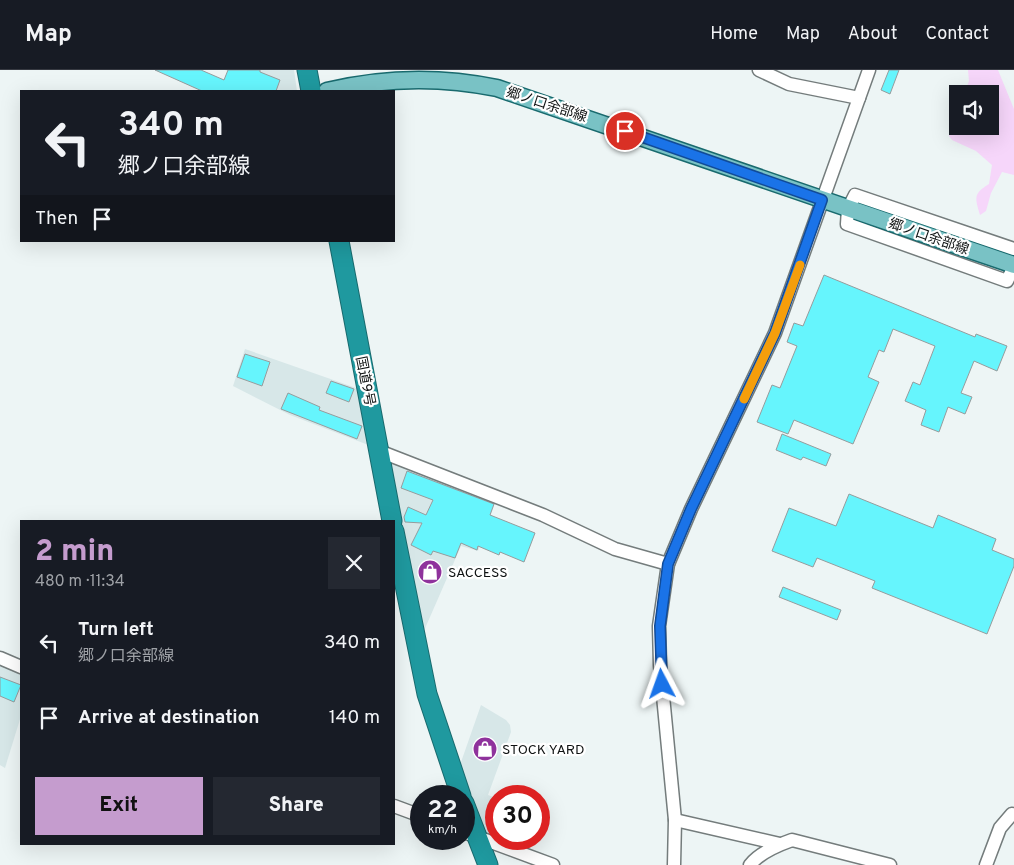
<!DOCTYPE html>
<meta charset="utf-8">
<style>
body{margin:0;font-family:Overpass,"Noto Sans JP",sans-serif;background:#242831;color:#f1f3f6;height:100vh;display:flex;flex-direction:column;font-size:19px;white-space:nowrap}
*{box-sizing:border-box;margin:0}
p{font-size:16px;color:#9ea1a6}
.icon{flex:none;width:28px;height:28px;fill:none;stroke:currentColor;stroke-width:2;stroke-linecap:round;stroke-linejoin:round}
.map{position:relative;flex:1;overflow:hidden}
.side{position:absolute;left:20px;top:450px;width:375px;height:325px;display:flex;flex-direction:column;background:#171b24;border-radius:0px;box-shadow:0 5px 20px #0002}
.side>*{flex:none}
.guide{position:absolute;left:20px;top:20px;width:375px;height:152px;border-radius:0px;box-shadow:0 5px 20px #0002;background:#171b24;color:#f1f3f6;overflow:hidden}
.tools{position:absolute;left:949px;top:15px;display:grid;gap:10px}
.tools a{display:grid;place-items:center;width:50px;height:50px;border-radius:0px;background:#171b24;box-shadow:0 5px 20px #0002;font-size:25px}
.speed{position:absolute;left:410px;top:715px;display:flex;gap:10px;font-size:25px;font-weight:700;text-align:center}
.speed>*{display:grid;place-content:center;width:65px;height:65px;border-radius:50%;background:#171b24;box-shadow:0 5px 20px #0002;line-height:1}
.speed small{font-size:12px;font-weight:400}
.speed .limit{border:8px solid #d22;background:#fff;color:#111}
.pin{position:absolute;display:grid;place-items:center;width:42px;height:42px;color:#fff;margin:-21px;border:2px solid #fff;border-radius:50%;box-shadow:0 1px 5px #0007}
.me{position:absolute;width:55px;margin:-28px;rotate:356deg;stroke-linejoin:round;filter:drop-shadow(0 0 4px #0008)}
.turn{display:flex;align-items:center;gap:18px;height:105px;padding:0 15px;font-size:22px}
.turn .icon{width:65px;height:65px;stroke-width:2.5}
.turn b{display:block;font-size:35px;line-height:42px}
.then{display:flex;align-items:center;height:48px;padding:0 15px;background:#0003;gap:10px;font-size:19px}
.round{display:grid;place-items:center;flex:none;width:52px;height:52px;border-radius:0px;background:#242831}
.head{display:flex;align-items:center;justify-content:space-between;height:85px;padding:0 15px}
h1{font-size:30px;font-weight:800;line-height:38px;color:#c59cce}
.cta{display:flex;gap:10px;margin-top:auto;padding:10px 15px}
.cta a{flex:1;height:58px;border-radius:0px;background:#c59cce;color:#111;font-size:20px;font-weight:800;line-height:58px;text-align:center}
.cta a+a{background:#242831;color:#f1f3f6}
ul{padding:0;list-style:none}
li{display:flex;align-items:center;gap:15px;height:75px;padding:0 15px}
li div{flex:1}
li b{display:block;font-size:19px}
li em{font-style:normal}
header{display:flex;align-items:center;gap:30px;box-sizing:border-box;height:70px;padding:0 25px;background:#171b24;border-bottom:1px solid #363941}
header strong{font-size:24px}
nav{display:flex;gap:28px;margin-inline-start:auto;font-size:18px}
.map>svg:first-child{display:block}
.built{fill:#d7e7e8}
.green{fill:#f6d6fa}
.building{fill:#66f5fd;stroke:#959c9d}
.lines{fill:none;stroke-linecap:round;stroke-linejoin:round}
.minor-casing{stroke:#747c7c;stroke-width:15}
.major-casing{stroke:#196a6e;stroke-width:19}
.highway-casing{stroke:#196a6e;stroke-width:21}
.minor{stroke:#fff;stroke-width:12}
.major{stroke:#79c2c5;stroke-width:16}
.highway{stroke:#1f999f;stroke-width:19}
.route-casing{stroke:#114b97;stroke-width:12}
.route{stroke:#1a73e8;stroke-width:9}
.slow{stroke:#f59e0b;stroke-width:9}
.labels{text-anchor:middle;stroke-width:4.5;stroke-linejoin:round;paint-order:stroke}
.street-label{font-size:14px;fill:#0f1212;stroke:#fff}
.poi-label{font-size:14px;fill:#0f1212;stroke:#fff;text-anchor:start}
</style>
<header>
<strong>Map</strong>
<nav><a>Home</a><a>Map</a><a>About</a><a>Contact</a></nav>
</header>
<div class="map">
<svg width="1014" height="795" viewBox="0 0 1014 795">
<rect width="100%" height="100%" fill="#edf5f5"/>
<g class="built">
<path d="M 225,0 L 294,0 L 297,21 L 272,21 Z"/>
<path d="M 245,279 L 362,320 L 371,376 L 290,345 L 233,316 Z"/>
<path d="M 395,391 L 496,430 L 478,481 L 461,476 L 423,563 L 400,454 L 390,392 Z"/>
<path d="M 0,593 L 21,602 L 21,646 L 5,698 L 0,695 Z"/>
<path d="M 481,635 L 506,650 L 510,655 L 511,662 L 488,725 L 496,728 L 496,769 L 512,769 L 508,777 L 487,769 L 460,695 Z"/>
</g>
<path class="green" d="M 968,0 L 998,0 L 1014,39 L 1014,105 L 1002,102 L 991,123 L 986,141 L 980,145 C 975,127 973,124 989,114 L 992,95 L 976,81 L 952,70 L 949,66 L 957,42 L 958,56 L 990,56 L 990,24 L 964,24 L 969,11 Z"/>
<g class="building">
<path d="M 155,0 L 201,0 L 224,10 L 228,0 L 260,0 L 260,2 L 280,10 L 276,21 L 202,21 Z"/>
<path d="M 889,0 L 899,0 L 890,24 L 881,20 Z"/>
<path d="M 824,205 L 975,267 L 976,264 L 1007,276 L 997,301 L 974,291 L 961,323 L 972,327 L 965,344 L 948,337 L 939,362 L 921,355 L 926,340 L 905,331 L 913,312 L 920,315 L 935,276 L 893,259 L 884,282 L 879,280 L 868,307 L 879,312 L 853,374 L 794,350 L 788,364 L 757,352 L 772,315 L 780,318 L 797,276 L 787,272 L 794,253 L 803,256 Z"/>
<path d="M 245,284 L 270,292 L 262,316 L 237,307 Z"/>
<path d="M 331,311 L 354,319 L 349,332 L 326,323 Z"/>
<path d="M 288,323 L 320,337 L 319,340 L 362,356 L 357,369 L 281,339 Z"/>
<path d="M 782,364 L 831,384 L 826,396 L 803,387 L 801,390 L 776,380 Z"/>
<path d="M 407,401 L 494,434 L 490,445 L 535,463 L 524,492 L 500,482 L 499,485 L 478,476 L 477,480 L 461,473 L 455,488 L 433,481 L 431,485 L 411,475 L 422,453 L 405,452 L 404,447 L 408,437 L 426,445 L 433,430 L 401,418 Z"/>
<path d="M 849,424 L 933,458 L 938,445 L 996,469 L 992,480 L 1014,489 L 1014,496 L 987,564 L 872,518 L 875,511 L 817,488 L 813,497 L 772,481 L 789,438 L 836,456 Z"/>
<path d="M 783,517 L 841,540 L 837,550 L 779,527 Z"/>
<path d="M 0,607 L 21,615 L 14,632 L 0,626 Z"/>
</g>
<g class="lines">
<defs>
<g id="minor">
<path d="M 759,0 L 789,14 L 859,28"/>
<path d="M 1014,179 L 855,125 L 848,139 L 847,154 L 1007,211 L 1014,196"/>
<path d="M 379,381 L 543,445 L 615,479 L 668,494"/>
<path d="M 0,588 L 21,597"/>
<path d="M 394,736 L 421,746"/>
<path d="M 675,750 L 780,774"/>
<path d="M 464,762 L 553,795"/>
<path d="M 674,795 L 675,750 L 660,595 L 659,556 L 668,494 L 691,439 L 775,263 L 869,0"/>
<path d="M 750,795 C 759,783 778,775 792,770 L 890,795"/>
<path d="M 986,795 L 1000,758 L 1012,744"/>
</g>
<path id="major" d="M 327,21 C 385,7 439,6 497,18 L 1014,195"/>
<g id="highway">
<path d="M 307,0 L 311,21"/>
<path d="M 339,171 L 392,451"/>
<path d="M 394,461 L 427,624 L 461,726"/>
<path d="M 464,733 L 488,795"/>
</g>
</defs>
<use href="#minor" class="minor-casing"/>
<use href="#major" class="major-casing"/>
<use href="#highway" class="highway-casing"/>
<use href="#minor" class="minor"/>
<use href="#major" class="major"/>
<use href="#highway" class="highway"/>
</g>
<g class="lines">
<defs>
<path id="route" d="M 625,61 L 822,130 L 775,263 L 691,439 L 668,494 L 660,556 L 662,614"/>
</defs>
<use href="#route" class="route-casing"/>
<use href="#route" class="route"/>
<path class="slow" d="M 744,329 L 775,263 L 800,195"/>
</g>
<defs>
<symbol id="shop-disc" viewBox="-11 -11 22 22"><circle r="9.5" fill="#8f329c" stroke="#fff"/><path d="M-5-2.5h2.3a2.7 3.5 0 0 1 5.4 0H5L5.5 6h-11ZM-1.5-2.5h3a1.5 2.3 0 0 0-3 0Z" fill="#fff"/></symbol>
</defs>
<g fill-rule="evenodd">
<use href="#shop-disc" x="416" y="488" width="28" height="28"/>
<use href="#shop-disc" x="471" y="665" width="28" height="28"/>
</g>
<g class="labels">
<g class="street-label">
<text transform="translate(547 34) rotate(18)" y="5">郷ノ口余部線</text>
<text transform="translate(929 166) rotate(19)" y="5">郷ノ口余部線</text>
<text transform="translate(366 311) rotate(79)" y="5">国道9号</text>
</g>
<g class="poi-label">
<text x="448" y="507">SACCESS</text>
<text x="502" y="684">STOCK YARD</text>
</g>
</g>
</svg>
<div class="tools">
<a><svg class="icon" aria-label="sound" viewBox="0 0 24 24"><path d="M4 9h4l5-4v14l-5-4H4zM17 9q2 3 0 6"/></svg></a>
</div>
<div class="speed"><div>22<small>km/h</small></div><div class="limit">30</div></div>
<div class="pin" style="left:625px;top:61px;background:#d93025"><svg class="icon" aria-label="arrive" viewBox="0 0 24 24"><path d="M6 21V4h12l-3 4 3 4H6"/></svg></div>
<svg class="me" style="left:662px;top:614px" viewBox="-20 -20 40 40"><path d="M0-17L14 15 0 8-14 15z" fill="#1a73e8" stroke="#fff" stroke-width="4"/></svg>
<div class="guide">
<div class="turn"><svg class="icon" aria-label="left" viewBox="0 0 24 24"><path d="M17 20v-9H6M10 6l-5 5 5 5"/></svg><div><b>340 m</b>郷ノ口余部線</div></div>
<div class="then">Then<svg class="icon" aria-label="arrive" viewBox="0 0 24 24"><path d="M6 21V4h12l-3 4 3 4H6"/></svg></div>
</div>
<section class="side">
<div class="head"><div><h1>2 min</h1><p>480 m · 11:34</p></div><a class="round"><svg class="icon" aria-label="close" viewBox="0 0 24 24"><path d="M6 6l12 12M18 6L6 18"/></svg></a></div>
<ul>
<li><svg class="icon" aria-label="left" viewBox="0 0 24 24"><path d="M17 20v-9H6M10 6l-5 5 5 5"/></svg><div><b>Turn left</b><p>郷ノ口余部線</p></div><em>340 m</em></li>
<li><svg class="icon" aria-label="arrive" viewBox="0 0 24 24"><path d="M6 21V4h12l-3 4 3 4H6"/></svg><div><b>Arrive at destination</b></div><em>140 m</em></li>
</ul>
<div class="cta"><a>Exit</a><a>Share</a></div>
</section>
</div>
